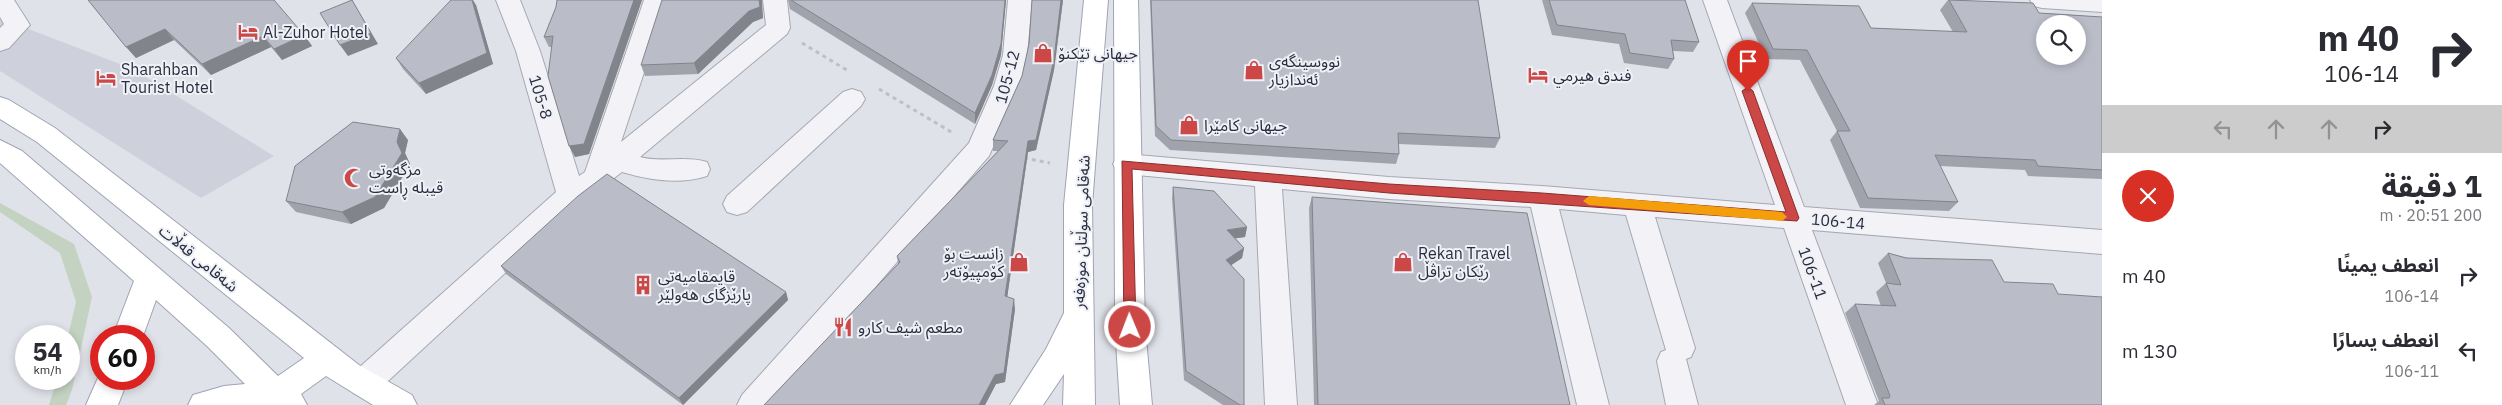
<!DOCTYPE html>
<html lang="ar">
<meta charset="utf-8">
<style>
body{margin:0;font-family:"IBM Plex Sans","Noto Sans Arabic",sans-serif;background:#f7f7f7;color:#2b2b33;direction:rtl;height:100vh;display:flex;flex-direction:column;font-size:19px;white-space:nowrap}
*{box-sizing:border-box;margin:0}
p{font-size:16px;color:#7c7c81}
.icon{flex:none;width:28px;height:28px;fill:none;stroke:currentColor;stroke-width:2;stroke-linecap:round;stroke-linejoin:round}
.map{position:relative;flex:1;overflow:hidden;direction:ltr}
.details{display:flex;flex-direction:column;background:#fff;width:400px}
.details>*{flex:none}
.top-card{background:#fff;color:#2b2b33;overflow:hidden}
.controls{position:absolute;left:2036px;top:15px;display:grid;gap:10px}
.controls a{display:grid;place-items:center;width:50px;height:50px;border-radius:50%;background:#fff;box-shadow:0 2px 8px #0003;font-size:25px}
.speed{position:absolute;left:15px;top:325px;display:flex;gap:10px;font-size:25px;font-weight:700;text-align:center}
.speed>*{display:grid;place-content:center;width:65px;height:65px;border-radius:50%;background:#fff;box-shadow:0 2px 8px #0003;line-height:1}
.speed small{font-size:12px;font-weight:400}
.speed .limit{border:8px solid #d22;background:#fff;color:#111}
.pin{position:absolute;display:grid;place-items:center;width:42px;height:42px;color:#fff;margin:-51px -21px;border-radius:50% 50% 50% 0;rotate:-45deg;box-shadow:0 0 5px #0007}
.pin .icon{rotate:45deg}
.me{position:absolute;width:55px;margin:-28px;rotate:359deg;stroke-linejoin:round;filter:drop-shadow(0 0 4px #0008)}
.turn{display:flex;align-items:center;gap:18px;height:105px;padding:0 20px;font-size:22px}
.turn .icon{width:65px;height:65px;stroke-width:2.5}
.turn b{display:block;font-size:35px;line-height:42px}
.lanes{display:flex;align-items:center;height:48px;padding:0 20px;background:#0003;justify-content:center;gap:25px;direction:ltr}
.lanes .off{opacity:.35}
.round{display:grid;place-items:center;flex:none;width:52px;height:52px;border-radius:26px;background:#f7f7f7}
.overview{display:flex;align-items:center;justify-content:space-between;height:85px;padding:0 20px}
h1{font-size:30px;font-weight:700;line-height:38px}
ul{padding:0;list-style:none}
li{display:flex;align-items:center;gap:15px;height:75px;padding:0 20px}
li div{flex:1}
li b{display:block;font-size:19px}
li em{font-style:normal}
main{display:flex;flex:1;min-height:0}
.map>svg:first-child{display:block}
.built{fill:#ced1db}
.green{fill:#c3d2c1}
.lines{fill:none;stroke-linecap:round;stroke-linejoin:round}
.minor-casing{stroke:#a5a8b3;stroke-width:2}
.major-casing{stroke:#9fa4b4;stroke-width:2}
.path{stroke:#bec0c7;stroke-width:3;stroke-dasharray:4 4;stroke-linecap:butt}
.minor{fill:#f3f3f7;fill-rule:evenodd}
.major{fill:#fff;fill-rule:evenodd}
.wall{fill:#a0a3ac}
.shaded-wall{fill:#82848c}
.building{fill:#babdc8;stroke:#82848c;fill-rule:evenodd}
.route{fill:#cc4847;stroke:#852f2e}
.slow{fill:#f59e0b}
.labels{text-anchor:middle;stroke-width:4;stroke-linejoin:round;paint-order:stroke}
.poi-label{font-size:16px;fill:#292e40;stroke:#eff1f6;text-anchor:start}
.street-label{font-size:16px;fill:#292e40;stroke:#eff1f6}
</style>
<main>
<section class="details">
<div class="top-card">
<div class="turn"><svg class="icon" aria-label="right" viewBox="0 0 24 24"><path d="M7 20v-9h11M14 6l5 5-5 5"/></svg><div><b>40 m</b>106-14</div></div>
<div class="lanes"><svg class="icon off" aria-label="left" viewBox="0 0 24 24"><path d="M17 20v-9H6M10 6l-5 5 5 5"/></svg><svg class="icon off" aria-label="ahead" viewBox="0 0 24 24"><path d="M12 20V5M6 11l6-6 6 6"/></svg><svg class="icon off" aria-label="ahead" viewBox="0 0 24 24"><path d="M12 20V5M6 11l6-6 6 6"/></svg><svg class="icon" aria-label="right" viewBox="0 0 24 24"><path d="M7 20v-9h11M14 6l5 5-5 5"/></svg></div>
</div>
<div class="overview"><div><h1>1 دقيقة</h1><p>200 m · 20:51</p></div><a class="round" style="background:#d93025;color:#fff"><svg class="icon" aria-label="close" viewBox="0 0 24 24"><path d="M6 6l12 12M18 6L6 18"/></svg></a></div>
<ul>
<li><svg class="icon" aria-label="right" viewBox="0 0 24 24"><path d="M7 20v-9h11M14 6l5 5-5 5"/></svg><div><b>انعطف يمينًا</b><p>106-14</p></div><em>40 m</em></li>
<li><svg class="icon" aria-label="left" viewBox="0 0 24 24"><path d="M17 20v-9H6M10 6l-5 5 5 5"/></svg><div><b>انعطف يسارًا</b><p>106-11</p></div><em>130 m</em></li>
</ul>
</section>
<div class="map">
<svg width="2102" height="405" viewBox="0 0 2102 405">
<rect width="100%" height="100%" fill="#e0e2e9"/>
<path class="built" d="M 0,14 L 18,25 L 133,69 L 274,156 L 201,198 L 0,71 Z"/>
<path class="green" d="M 0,203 L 74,244 L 92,297 L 72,390 L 66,405 L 49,405 L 57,379 L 69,379 L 68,336 L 76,302 L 60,253 L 0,212 Z"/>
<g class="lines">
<defs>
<g id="minor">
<path d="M 0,0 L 14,0 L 30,25 L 9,48 L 0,51 L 0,28 L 4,24 L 0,17 Z"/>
<path d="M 496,0 L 520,0 L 540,51 L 579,176 L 585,172 L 644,0 L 668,0 L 621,142 L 766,25 L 763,0 L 787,0 L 790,28 L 787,34 L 640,157 C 662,163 685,155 707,162 L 710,169 L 707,176 C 679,185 649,180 622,172 L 581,203 L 375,393 L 364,397 L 353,393 L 349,383 L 353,373 L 556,192 L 516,51 Z"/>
<path d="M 1008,0 L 1032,0 L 1027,55 L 1020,86 L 989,156 L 773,405 L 737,405 L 742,395 L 969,143 L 994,86 L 1003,55 Z"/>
<path d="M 1703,0 L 1727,0 L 1804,207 L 2102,230 L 2102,254 L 1812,230 L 1878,405 L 1846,405 L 1784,228 L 1655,217 L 1695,348 L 1691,357 L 1686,359 L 1698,405 L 1666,405 L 1657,361 L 1661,352 L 1666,350 L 1626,215 L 1559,209 L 1609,405 L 1577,405 L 1531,207 L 1389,199 L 1282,189 L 1297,405 L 1265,405 L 1255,186 L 1126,174 L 1117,171 L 1113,164 L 1117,157 L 1126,154 L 1389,177 L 1542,186 L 1775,205 Z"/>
<path d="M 2030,0 L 2102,0 L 2102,12 L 2042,8 L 2034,6 Z"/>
<path d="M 852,89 L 861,92 L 865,99 L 861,106 L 747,212 L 737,215 L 727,212 L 723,204 L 727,196 L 843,92 Z"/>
</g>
<g id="major">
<path d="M 1084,0 L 1108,0 L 1092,205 L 1095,405 L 1063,405 L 1064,374 L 1043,405 L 1010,405 L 1046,349 L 1064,313 L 1064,205 Z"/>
<path d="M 1114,0 L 1138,0 L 1145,327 L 1152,405 L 1120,405 L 1115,327 Z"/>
<path d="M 0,97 L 9,100 L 55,128 L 359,365 L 412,395 L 417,405 L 373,405 L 326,376 L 301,394 L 307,405 L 188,405 L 193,395 L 224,386 L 245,384 L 207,346 L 156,300 L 143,336 L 113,336 L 134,281 L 0,163 L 0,140 L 22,151 L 229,328 L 278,376 L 304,358 L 37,142 L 0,119 Z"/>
<path d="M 101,371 L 101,379 L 128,379 L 118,405 L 86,405 Z"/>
</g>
</defs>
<use href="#minor" class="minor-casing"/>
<use href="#major" class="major-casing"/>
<g class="path">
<path d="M 802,43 L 850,72"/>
<path d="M 879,89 L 953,133"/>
<path d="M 1024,158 L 1050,163"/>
</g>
<use href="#minor" class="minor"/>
<use href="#major" class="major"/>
</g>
<g class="wall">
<path d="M 88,0 L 304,35 L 312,46 L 282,60 L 271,47 L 211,75 L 174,40 L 136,58 Z"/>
<path d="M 557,0 L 642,0 L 589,154 L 575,157 L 552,47 L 549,47 L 544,37 L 556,7 Z"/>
<path d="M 761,0 L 763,18 L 753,22 L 698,74 L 645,76 L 641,65 Z"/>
<path d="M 788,0 L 1006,0 L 1001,55 L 992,85 L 975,124 L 790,9 Z"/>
<path d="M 1032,0 L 1063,0 L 1054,70 L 1036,150 L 1028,152 L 1007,297 L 1015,309 L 1005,382 L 996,384 L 985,405 L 764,405 L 898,264 L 897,256 L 998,151 L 993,151 L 993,140 L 1022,76 L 1029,44 Z"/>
<path d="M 1150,0 L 1478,0 L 1500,138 L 1495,148 L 1398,144 L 1399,154 L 1396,164 L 1170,150 L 1155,136 Z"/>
<path d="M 1542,0 L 1685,0 L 1699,42 L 1693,52 L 1673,51 L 1674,59 L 1668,69 L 1624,63 L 1619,44 L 1552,35 Z"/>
<path d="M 1948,0 L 1957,0 L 2039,13 L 2102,17 L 2102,179 L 2028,176 L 2025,170 L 1940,166 L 1958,202 L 1949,211 L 1860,208 L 1830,140 L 1837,131 L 1800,60 L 1766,59 L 1745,13 L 1752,3 L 1871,28 L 1953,32 L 1940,10 Z"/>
<path d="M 476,5 L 493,64 L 426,94 L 403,69 L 396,58 Z"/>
<path d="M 408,140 L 405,153 L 410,164 L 384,208 L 351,224 L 296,212 L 286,201 Z"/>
<path d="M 1173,187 L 1247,227 L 1245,237 L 1235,238 L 1244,248 L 1242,258 L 1231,265 L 1244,405 L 1223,405 L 1184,380 L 1172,198 Z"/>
<path d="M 1312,197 L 1570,405 L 1314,405 L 1309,208 Z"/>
<path d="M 1888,253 L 2004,282 L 2102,405 L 1874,405 L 1879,401 L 1845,313 L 1855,304 L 1881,306 L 1876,292 L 1886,283 L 1878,263 Z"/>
<path d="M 501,266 L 786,292 L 788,300 L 683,405 L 506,274 Z"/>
</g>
<g class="shaded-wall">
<path d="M 352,0 L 378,44 L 348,56 L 340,45 Z"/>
<path d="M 472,0 L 473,0 L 476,5 L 493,64 L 426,94 L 419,83 Z"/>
<path d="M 634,0 L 642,0 L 589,154 L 575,157 L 569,146 Z"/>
<path d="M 759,0 L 762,0 L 763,18 L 753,22 L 698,74 L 694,63 L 749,11 Z"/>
<path d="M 1005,0 L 1006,0 L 1001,55 L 992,85 L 975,124 L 975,113 Z"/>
<path d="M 1061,0 L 1063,0 L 1054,70 L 1036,150 L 1028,152 L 1006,306 L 1005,296 L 1028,141 Z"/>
<path d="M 165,29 L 174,40 L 136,58 L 126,47 Z"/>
<path d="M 304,35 L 312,46 L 282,60 L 274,49 Z"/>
<path d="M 263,36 L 271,47 L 211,75 L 202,64 Z"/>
<path d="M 400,129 L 408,140 L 405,153 L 410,164 L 384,208 L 351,224 L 342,212 Z"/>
<path d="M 1247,227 L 1245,237 L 1225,240 L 1227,230 Z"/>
<path d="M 1244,248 L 1242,258 L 1224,270 L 1226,260 Z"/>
<path d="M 786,292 L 788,300 L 683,405 L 679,398 Z"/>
<path d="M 1014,299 L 1015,309 L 1005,382 L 996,384 L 985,405 L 979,405 Z"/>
</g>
<g class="building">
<path d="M 88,0 L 274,0 L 304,35 L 274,49 L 263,36 L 202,64 L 165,29 L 126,47 Z"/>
<path d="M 352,0 L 371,33 L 340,45 L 320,13 Z"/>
<path d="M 451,0 L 472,0 L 487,53 L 419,83 L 396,58 L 450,1 Z"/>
<path d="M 557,0 L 634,0 L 584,144 L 569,146 L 548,76 L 553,36 L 544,37 L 556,7 Z"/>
<path d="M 662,0 L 759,0 L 760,7 L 749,11 L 694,63 L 641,65 Z"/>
<path d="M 791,0 L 1005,0 L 1001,44 L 992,75 L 975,113 Z"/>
<path d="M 1032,0 L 1061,0 L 1054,59 L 1036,140 L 1028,141 L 1005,296 L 1014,299 L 1004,373 L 995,375 L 979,405 L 764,405 L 900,262 L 897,256 L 1008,141 L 993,140 L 1022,76 L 1029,44 Z"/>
<path d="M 1151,0 L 1478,0 L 1500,138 L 1398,133 L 1399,154 L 1171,140 L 1156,126 Z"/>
<path d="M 1549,0 L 1685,0 L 1699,42 L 1671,40 L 1674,59 L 1630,53 L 1625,34 L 1557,25 Z"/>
<path d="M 1949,0 L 2033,3 L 2039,13 L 2102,17 L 2102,170 L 2038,166 L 2035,160 L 1935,155 L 1958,202 L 1868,198 L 1837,131 L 1850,131 L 1807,50 L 1773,49 L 1752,3 L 1859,6 L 1871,28 L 1967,32 ZM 2045,24 L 2078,24 L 2078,56 L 2045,56 Z"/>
<path d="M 353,122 L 400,129 L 397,142 L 402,153 L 375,197 L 342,212 L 286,201 L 295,166 Z"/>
<path d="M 607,174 L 786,292 L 679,398 L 501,266 L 578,196 Z"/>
<path d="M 1173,187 L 1214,191 L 1247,227 L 1227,230 L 1244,248 L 1226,260 L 1244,279 L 1244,405 L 1240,405 L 1186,371 Z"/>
<path d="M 1312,197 L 1527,213 L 1570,405 L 1318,405 Z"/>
<path d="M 1888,253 L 1906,258 L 1992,260 L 2004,282 L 2053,284 L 2058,294 L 2102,297 L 2102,405 L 1885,405 L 1882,398 L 1889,398 L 1890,396 L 1855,304 L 1896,306 L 1886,283 L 1901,285 Z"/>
</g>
<path class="route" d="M 1748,87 L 1753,91 L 1799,218 L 1797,221 L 1389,193 L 1132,169 L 1136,327 L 1130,333 L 1124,327 L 1122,161 L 1389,184 L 1542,193 L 1786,212 L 1742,91 Z"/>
<path class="slow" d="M 1589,196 L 1782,212 L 1787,217 L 1782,221 L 1589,205 L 1583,201 Z"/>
<defs>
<symbol id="hotel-bare" viewBox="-9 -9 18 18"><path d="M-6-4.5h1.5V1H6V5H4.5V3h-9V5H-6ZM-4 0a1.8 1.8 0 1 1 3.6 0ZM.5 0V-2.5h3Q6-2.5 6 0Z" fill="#cc4847" stroke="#eff1f6" stroke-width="2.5" paint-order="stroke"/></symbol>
<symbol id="shop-bare" viewBox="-9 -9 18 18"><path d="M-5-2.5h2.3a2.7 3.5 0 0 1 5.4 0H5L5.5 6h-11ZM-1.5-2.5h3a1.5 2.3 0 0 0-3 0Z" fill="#cc4847" stroke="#eff1f6" stroke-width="2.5" paint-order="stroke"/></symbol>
<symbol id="mosque-bare" viewBox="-9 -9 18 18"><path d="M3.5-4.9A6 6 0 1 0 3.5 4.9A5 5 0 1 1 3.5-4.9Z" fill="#cc4847" stroke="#eff1f6" stroke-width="2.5" paint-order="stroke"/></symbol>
<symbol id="building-bare" viewBox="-9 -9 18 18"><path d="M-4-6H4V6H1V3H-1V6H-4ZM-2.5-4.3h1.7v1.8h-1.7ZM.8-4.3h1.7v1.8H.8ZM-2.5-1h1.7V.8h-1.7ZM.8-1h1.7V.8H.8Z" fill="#cc4847" stroke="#eff1f6" stroke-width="2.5" paint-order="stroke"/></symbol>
<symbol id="restaurant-bare" viewBox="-9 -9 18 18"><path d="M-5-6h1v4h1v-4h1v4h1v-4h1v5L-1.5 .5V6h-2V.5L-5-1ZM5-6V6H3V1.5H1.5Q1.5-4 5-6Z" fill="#cc4847" stroke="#eff1f6" stroke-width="2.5" paint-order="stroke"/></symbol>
</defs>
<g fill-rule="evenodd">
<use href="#hotel-bare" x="234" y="18" width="28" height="28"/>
<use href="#shop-bare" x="1029" y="39" width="28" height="28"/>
<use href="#shop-bare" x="1240" y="56" width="28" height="28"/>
<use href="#hotel-bare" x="1524" y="61" width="28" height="28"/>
<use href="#hotel-bare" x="92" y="64" width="28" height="28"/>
<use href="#shop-bare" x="1175" y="111" width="28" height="28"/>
<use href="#mosque-bare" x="340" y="164" width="28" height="28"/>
<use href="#shop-bare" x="1005" y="248" width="28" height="28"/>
<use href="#shop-bare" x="1389" y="248" width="28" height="28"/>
<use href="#building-bare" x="629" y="271" width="28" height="28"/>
<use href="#restaurant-bare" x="829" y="313" width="28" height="28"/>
</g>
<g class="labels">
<g class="poi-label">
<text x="263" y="38">Al-Zuhor Hotel</text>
<text x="1058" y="59">جیهانی تێکنۆ</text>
<text x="1269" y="67">نووسینگەی<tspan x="1269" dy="18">ئەندازیار</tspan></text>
<text x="121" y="75">Sharahban<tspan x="121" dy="18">Tourist Hotel</tspan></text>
<text x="1553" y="81">فندق هيرمي</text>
<text x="1204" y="131">جیهانی کامێرا</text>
<text x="369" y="175">مزگەوتی<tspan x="369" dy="18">قیبلە ڕاست</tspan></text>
<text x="1004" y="259" text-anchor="end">زانست بۆ<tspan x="1004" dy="18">کۆمپیۆتەر</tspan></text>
<text x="1418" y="259">Rekan Travel<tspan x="1418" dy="18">رێکان تراڤڵ</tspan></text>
<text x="658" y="282">قایمقامیەتی<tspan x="658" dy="18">پارێزگای ھەولێر</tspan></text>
<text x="858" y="333">مطعم شيف كارو</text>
</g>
<g class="street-label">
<text transform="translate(1007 77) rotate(-75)" y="6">105-12</text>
<text transform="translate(541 97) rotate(73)" y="6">105-8</text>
<text transform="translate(1838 221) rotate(5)" y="6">106-14</text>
<text transform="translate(1081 232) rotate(-88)" y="6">شەقامی سوڵتان موزەفەر</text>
<text transform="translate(199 258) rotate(39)" y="6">شەقامی قەڵات</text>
<text transform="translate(1813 273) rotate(70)" y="6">106-11</text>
</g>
</g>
</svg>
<div class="controls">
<a><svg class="icon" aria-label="search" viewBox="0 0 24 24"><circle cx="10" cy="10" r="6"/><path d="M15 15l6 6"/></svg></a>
</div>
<div class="speed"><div>54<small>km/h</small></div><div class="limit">60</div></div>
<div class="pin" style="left:1748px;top:91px;background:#d93025"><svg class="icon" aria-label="arrive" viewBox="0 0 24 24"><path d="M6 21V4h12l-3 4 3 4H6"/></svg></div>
<svg class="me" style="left:1130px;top:327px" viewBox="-20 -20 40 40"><circle r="17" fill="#cc4847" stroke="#fff" stroke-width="3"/><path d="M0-11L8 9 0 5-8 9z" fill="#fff"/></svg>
</div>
</main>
